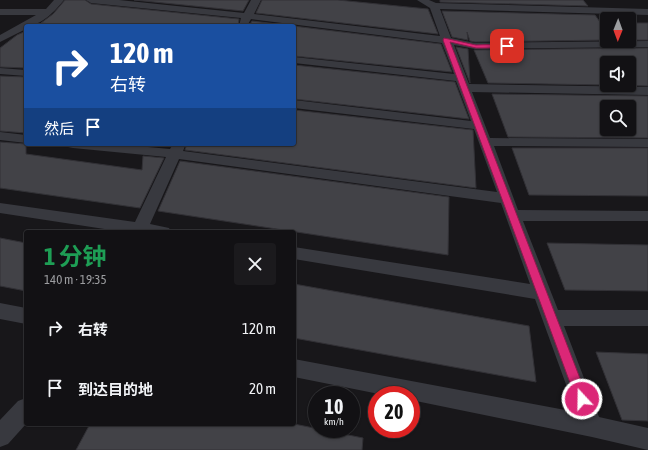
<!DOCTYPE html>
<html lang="zh">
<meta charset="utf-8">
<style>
body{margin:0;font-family:"Asap Condensed","Noto Sans SC",sans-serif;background:#1b1a1d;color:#f1f3f6;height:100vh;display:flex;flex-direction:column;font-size:15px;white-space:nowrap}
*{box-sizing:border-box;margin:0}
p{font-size:13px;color:#9c9da0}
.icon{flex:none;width:22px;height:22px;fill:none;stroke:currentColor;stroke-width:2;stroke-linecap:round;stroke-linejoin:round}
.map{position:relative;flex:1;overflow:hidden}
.drawer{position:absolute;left:24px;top:230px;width:272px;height:196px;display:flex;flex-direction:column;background:#121114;border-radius:4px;box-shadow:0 1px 3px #0004,0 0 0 1px #313134}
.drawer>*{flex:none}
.hud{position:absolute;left:24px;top:24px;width:272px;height:122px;border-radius:4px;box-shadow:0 1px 3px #0004,0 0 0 1px #313134;background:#1a4fa0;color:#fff;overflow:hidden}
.needle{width:26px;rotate:181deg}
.tools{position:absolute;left:600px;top:12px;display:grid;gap:8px}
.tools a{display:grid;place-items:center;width:36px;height:36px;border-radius:4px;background:#121114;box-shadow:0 1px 3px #0004,0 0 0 1px #313134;font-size:20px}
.speed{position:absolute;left:308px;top:386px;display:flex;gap:8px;font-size:20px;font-weight:700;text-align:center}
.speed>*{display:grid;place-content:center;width:52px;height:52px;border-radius:50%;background:#121114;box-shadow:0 1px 3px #0004,0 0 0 1px #313134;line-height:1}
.speed small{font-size:10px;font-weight:400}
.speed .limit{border:6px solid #d22;background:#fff;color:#111}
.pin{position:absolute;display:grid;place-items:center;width:34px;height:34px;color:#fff;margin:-17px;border-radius:8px;box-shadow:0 2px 6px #0006}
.me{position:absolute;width:44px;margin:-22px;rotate:339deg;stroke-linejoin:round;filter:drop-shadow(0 0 3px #0008)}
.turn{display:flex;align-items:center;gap:14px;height:84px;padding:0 20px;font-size:18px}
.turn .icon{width:52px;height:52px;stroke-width:2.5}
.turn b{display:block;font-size:28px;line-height:34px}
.then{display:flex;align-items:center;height:38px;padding:0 20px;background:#0003;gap:8px;font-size:15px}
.round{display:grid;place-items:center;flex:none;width:42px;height:42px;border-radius:4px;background:#1b1a1d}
.overview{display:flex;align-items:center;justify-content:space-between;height:68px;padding:0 20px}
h1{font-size:24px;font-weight:700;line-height:30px;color:#1e9e55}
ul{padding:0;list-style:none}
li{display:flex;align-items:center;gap:12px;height:60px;padding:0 20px}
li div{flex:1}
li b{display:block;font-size:15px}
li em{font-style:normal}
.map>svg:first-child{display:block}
.building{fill:#424247;stroke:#323136;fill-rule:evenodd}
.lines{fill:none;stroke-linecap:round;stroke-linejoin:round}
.lane{fill:#38393f;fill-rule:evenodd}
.route{fill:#db2777;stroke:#8e194d}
</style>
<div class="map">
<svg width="648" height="450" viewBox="0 0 648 450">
<rect width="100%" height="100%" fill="#18171a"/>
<g class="building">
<path d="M 65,0 L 85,0 L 91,4 L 239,19 L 238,26 L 73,26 L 41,23 L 53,14 Z"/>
<path d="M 134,0 L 249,0 L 243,11 Z"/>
<path d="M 262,0 L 338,0 L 428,9 L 438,34 L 256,13 Z"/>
<path d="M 440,0 L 583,0 L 588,6 L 440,2 Z"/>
<path d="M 442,11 L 595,15 L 600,22 L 607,22 L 607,40 L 475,42 L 470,41 L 467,32 L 468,40 L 452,37 Z"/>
<path d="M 252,21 L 441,44 L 452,72 L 294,56 L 294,26 L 249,26 Z"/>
<rect x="629" y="23" width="19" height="17"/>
<path d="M 26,31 L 26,68 L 0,67 L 0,48 L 17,35 Z"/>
<path d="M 456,47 L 468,49 L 470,83 Z"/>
<path d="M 648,48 L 648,86 L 618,85 L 629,85 L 629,63 L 607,63 L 607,85 L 488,83 L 474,50 Z"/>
<path d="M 294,65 L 455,82 L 469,119 L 294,99 Z"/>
<path d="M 0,76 L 26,77 L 26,133 L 0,131 Z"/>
<path d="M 492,94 L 648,96 L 648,138 L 508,137 ZM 607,107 L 629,107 L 629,129 L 607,129 Z"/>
<path d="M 294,110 L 473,130 L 476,188 L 185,150 L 186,147 L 185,144 L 294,144 Z"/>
<path d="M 0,142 L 26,144 L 26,154 L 142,170 L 143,156 L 164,158 L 140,208 L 0,188 Z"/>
<path d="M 512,148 L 648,148 L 648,196 L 529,195 Z"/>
<path d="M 180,161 L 449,197 L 448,255 L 158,211 Z"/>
<path d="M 0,238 L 26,243 L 26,291 L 0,286 Z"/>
<path d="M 547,243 L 648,245 L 648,291 L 565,290 Z"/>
<path d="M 294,284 L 529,326 L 536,382 L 294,338 Z"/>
<path d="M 596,352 L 648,354 L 648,421 L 622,420 Z"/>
<path d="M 90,424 L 294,424 L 363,438 L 362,450 L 76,450 Z"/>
</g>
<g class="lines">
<g class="lane">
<path d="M 54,0 L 64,0 C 55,11 41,26 26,26 L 26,29 L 0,42 L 0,35 L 36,15 L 0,15 L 0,9 L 46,9 Z"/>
<path d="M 86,0 L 119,0 L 244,13 L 251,0 L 261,0 L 254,14 L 440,36 L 430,8 L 417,0 L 429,0 L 436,3 L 648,9 L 648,15 L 440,9 L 451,38 L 475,43 L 648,41 L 648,47 L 475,49 L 454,45 L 469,84 L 648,87 L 648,95 L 472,92 L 490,138 L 648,139 L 648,147 L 494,146 L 518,210 L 648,211 L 648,221 L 523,221 L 558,310 L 648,310 L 648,326 L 564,326 L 599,417 L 648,428 L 648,450 L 592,437 L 411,400 L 411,395 L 384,395 L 294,377 L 294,359 L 576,412 L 535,299 L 294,259 L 294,247 L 530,284 L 501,203 L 179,159 L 150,224 L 169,228 L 171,232 L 124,232 L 0,213 L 0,203 L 135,222 L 166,157 L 73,148 L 68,147 L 66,144 L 115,144 L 170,149 L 173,144 L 183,144 L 185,146 L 183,151 L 497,192 L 474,129 L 294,108 L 294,100 L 471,121 L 456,81 L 294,63 L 294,57 L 454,74 L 442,43 L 251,19 L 247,26 L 239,26 L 241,18 L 91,3 Z"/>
<path d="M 0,68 L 26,70 L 26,76 L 0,74 Z"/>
<path d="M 0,132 L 26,135 L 26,143 L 0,140 Z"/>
<path d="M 0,303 L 26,308 L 26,324 L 0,319 Z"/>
<path d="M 26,398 L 26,424 L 8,444 L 0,447 L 0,420 L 18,401 Z"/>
</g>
</g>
<path class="route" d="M 444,38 L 476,45 L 507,44 L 510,46 L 507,48 L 476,48 L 450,42 L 588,399 L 586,403 L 582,405 L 578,403 L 576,399 L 443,40 Z"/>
</svg>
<div class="tools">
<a><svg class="needle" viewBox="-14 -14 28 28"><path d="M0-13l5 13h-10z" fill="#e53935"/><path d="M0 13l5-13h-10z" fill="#9c9da0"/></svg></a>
<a><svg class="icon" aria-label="sound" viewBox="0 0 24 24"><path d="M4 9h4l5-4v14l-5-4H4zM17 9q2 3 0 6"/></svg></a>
<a><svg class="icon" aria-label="search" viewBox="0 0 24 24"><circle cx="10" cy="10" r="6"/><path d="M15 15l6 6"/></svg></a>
</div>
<div class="speed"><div>10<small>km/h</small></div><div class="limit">20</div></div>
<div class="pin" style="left:507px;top:46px;background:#d93025"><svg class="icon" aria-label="arrive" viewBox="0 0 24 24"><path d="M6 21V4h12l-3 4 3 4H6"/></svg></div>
<svg class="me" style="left:582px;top:399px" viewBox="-20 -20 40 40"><circle r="17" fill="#db2777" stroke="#fff" stroke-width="3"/><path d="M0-11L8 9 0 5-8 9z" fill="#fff"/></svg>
<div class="hud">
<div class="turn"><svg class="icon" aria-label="right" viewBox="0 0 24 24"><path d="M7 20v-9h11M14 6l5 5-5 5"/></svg><div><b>120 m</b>右转</div></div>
<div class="then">然后<svg class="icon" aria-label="arrive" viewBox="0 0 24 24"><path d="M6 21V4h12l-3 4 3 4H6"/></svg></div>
</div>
<section class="drawer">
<div class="overview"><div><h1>1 分钟</h1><p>140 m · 19:35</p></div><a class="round"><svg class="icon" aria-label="close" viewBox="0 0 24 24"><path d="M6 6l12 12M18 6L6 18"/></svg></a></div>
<ul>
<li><svg class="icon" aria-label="right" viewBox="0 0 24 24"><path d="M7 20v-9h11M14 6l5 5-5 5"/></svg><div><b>右转</b></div><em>120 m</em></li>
<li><svg class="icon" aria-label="arrive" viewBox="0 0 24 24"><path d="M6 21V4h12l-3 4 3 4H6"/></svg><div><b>到达目的地</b></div><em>20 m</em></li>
</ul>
</section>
</div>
